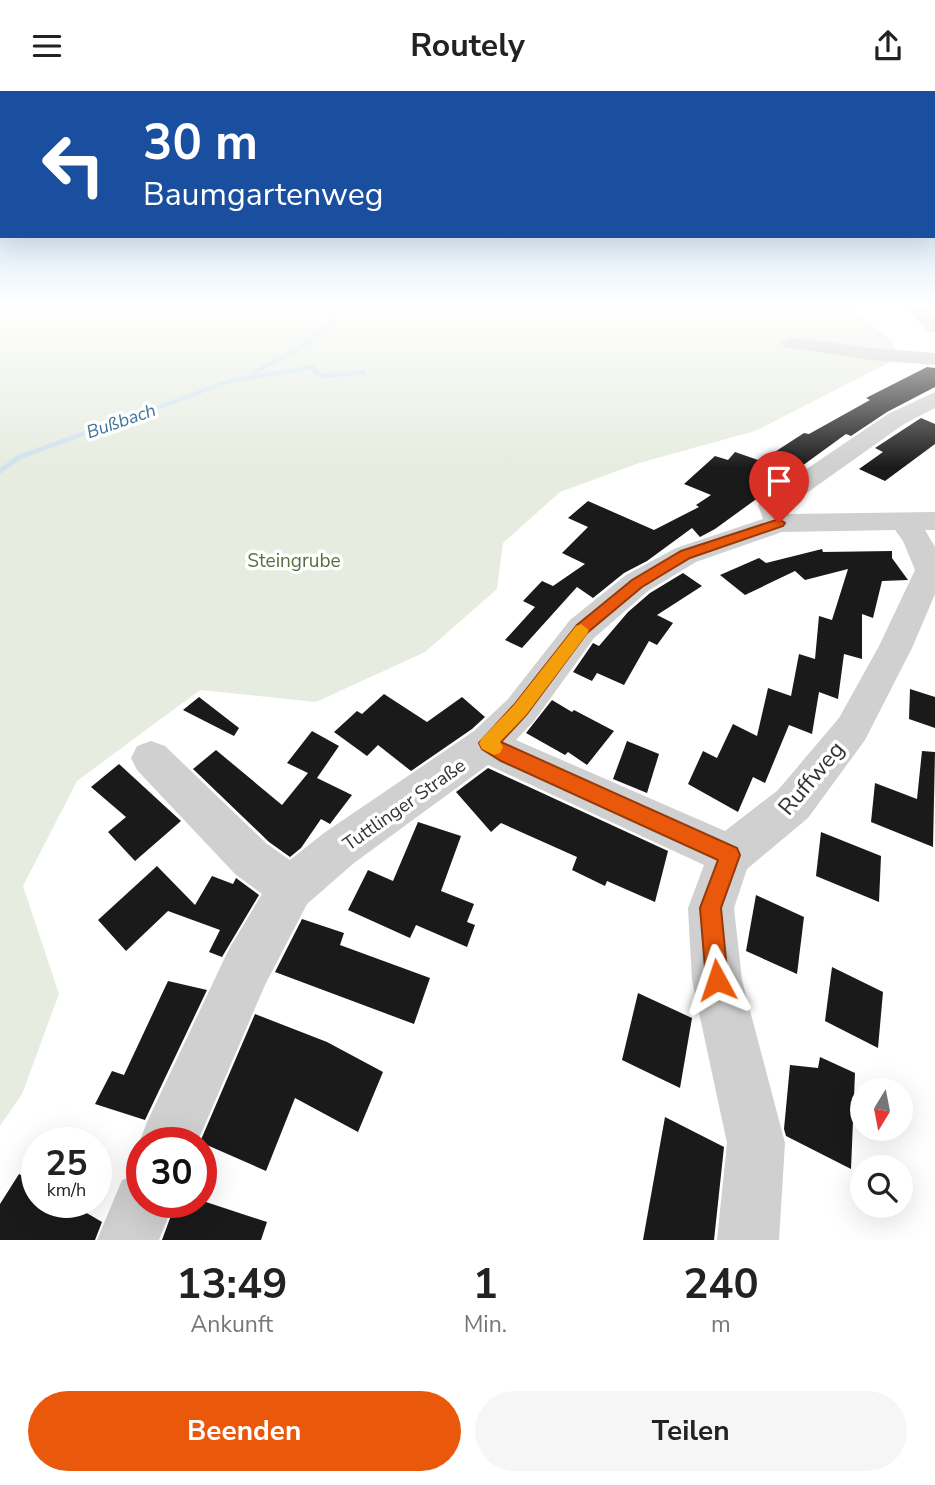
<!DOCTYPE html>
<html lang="de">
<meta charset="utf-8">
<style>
body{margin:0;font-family:"Nunito Sans",sans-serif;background:#f6f6f6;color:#222;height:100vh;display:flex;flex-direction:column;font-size:26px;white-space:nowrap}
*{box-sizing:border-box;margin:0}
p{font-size:23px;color:#767676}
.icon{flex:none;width:38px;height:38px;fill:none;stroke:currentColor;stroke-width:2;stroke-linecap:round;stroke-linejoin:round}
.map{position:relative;height:1149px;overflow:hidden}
.drawer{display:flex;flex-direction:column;background:#fff;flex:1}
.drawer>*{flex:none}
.hud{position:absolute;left:0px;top:0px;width:936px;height:147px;box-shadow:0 7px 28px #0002;background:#1a4fa0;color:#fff;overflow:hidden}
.needle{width:46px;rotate:190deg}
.fabs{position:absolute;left:850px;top:987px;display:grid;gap:14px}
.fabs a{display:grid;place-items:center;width:63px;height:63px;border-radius:50%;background:#fff;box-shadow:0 7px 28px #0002;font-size:35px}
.speed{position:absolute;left:21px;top:1036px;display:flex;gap:14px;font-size:35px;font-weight:700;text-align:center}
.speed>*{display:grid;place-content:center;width:91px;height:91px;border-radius:50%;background:#fff;box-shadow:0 7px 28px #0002;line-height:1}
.speed small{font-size:18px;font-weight:400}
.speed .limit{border:10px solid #d22;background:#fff;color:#111}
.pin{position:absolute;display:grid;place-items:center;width:60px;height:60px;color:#fff;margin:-72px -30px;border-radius:50% 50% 50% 0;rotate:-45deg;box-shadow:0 0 7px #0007}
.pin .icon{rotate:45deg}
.me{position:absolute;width:77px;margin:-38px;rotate:355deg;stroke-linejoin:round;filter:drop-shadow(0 0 5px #0008)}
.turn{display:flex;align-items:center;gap:24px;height:147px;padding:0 28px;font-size:32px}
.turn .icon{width:91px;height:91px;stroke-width:2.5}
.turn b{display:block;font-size:49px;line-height:60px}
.eta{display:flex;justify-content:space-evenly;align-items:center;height:119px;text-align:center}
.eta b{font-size:42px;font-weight:700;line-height:49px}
.primary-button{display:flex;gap:14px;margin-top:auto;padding:14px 28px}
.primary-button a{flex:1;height:80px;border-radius:42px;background:#ea580c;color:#fff;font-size:28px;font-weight:700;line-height:80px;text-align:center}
.primary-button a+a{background:#f6f6f6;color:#222}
header{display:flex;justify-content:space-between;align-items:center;height:91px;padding:0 28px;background:#fff;font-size:32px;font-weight:700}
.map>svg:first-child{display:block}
.green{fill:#e6ecdf}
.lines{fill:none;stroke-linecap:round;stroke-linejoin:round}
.stream-far1{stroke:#cfe2ee;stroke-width:4.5}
.stream{stroke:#cfe2ee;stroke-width:5}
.building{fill:#1a1a1a}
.minor{fill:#d0d0d0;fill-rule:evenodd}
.route{fill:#ea580c;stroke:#983908;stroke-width:2}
.slow{fill:#f59e0b}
.labels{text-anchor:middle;stroke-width:7;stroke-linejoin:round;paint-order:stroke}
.far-water-label{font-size:18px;font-style:italic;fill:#3f7597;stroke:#fff}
.park-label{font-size:19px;fill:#56703f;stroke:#fff}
.street-label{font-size:19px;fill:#333;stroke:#fff}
.near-street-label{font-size:23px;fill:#333;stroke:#fff}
</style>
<header><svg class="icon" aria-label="menu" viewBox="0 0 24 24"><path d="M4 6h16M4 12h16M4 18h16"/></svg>Routely<svg class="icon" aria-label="share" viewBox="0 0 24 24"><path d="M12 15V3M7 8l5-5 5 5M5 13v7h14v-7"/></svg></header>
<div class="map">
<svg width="935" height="1149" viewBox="0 0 935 1149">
<rect width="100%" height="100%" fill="#fff"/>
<path class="green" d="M 0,216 L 848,216 L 892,250 L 900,266 L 755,340 L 639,372 L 560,401 L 503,452 L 497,498 L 425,561 L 316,611 L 200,599 L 77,690 L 23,795 L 59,903 L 22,1003 L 0,1035 Z"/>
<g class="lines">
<g class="stream-far1">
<path d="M 253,282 L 296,259 L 331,234 L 333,228 L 330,224 L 289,221 L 278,216"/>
<path d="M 140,323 L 230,290 L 314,276 L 315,281 L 324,285 L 364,281"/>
</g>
<path class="stream" d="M 0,380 L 19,366 L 144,321"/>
</g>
<g class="building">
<path d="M 927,276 L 935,277 L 935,296 L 887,321 L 851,345 L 846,343 L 715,438 L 700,446 L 692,437 L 647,470 L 624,482 L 593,507 L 577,496 L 522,557 L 505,549 L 535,516 L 523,510 L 542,490 L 553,495 L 585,473 L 562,462 L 588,436 L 568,427 L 588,410 L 654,439 L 699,416 L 696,414 L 711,404 L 684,393 L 715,365 L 728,369 L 735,361 L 761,370 L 804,342 L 809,343 L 870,309 L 866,307 Z"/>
<path d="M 921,327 L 935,333 L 935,353 L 885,390 L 859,378 L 883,361 L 875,357 Z"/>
<path d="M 822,458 L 823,461 L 892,460 L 892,467 L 908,489 L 882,490 L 873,527 L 862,523 L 862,568 L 844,563 L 838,608 L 819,601 L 812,643 L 789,634 L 765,692 L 753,686 L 738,721 L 688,693 L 703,660 L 717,667 L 733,633 L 757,645 L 768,597 L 791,605 L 799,563 L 815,568 L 819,525 L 832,529 L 848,478 L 805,489 L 795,480 L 745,504 L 720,484 L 759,467 L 766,472 Z"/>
<path d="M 683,482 L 702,495 L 657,524 L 673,532 L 657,554 L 649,550 L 624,594 L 597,582 L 592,590 L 573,581 L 593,552 L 599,555 L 628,521 L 650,502 Z"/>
<path d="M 910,598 L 935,606 L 935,637 L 909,628 Z"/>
<path d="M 384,603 L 427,631 L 462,606 L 485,626 L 472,638 L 411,680 L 378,654 L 367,665 L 334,641 L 357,620 L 362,623 Z"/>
<path d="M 199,606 L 239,637 L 234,645 L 183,619 Z"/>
<path d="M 552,609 L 572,621 L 574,619 L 614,640 L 587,674 L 568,661 L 565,664 L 526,642 Z"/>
<path d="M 312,640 L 339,655 L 317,687 L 352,704 L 330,733 L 321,728 L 301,757 L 290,766 L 269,751 L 193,678 L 216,659 L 282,714 L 308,682 L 287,672 Z"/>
<path d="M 627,650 L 659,663 L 647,702 L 613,688 Z"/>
<path d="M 922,660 L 935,661 L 933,756 L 871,731 L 875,692 L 917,708 Z"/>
<path d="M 119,673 L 181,730 L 135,770 L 108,741 L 126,726 L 91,696 Z"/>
<path d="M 488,677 L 668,760 L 655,811 L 607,790 L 605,795 L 572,779 L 577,766 L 501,732 L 491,741 L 456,701 Z"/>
<path d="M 418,731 L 461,745 L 441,800 L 474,813 L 467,831 L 475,834 L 467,856 L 416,834 L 410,847 L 348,819 L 368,779 L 393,790 Z"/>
<path d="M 821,741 L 881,765 L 879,811 L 816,785 Z"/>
<path d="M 157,775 L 195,814 L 212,785 L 233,793 L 236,787 L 259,804 L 222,866 L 209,861 L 220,839 L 168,820 L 126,860 L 98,829 Z"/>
<path d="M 756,804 L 804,826 L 797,883 L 746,860 Z"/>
<path d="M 302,828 L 344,842 L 340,854 L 430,887 L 414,933 L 275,881 Z"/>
<path d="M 832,876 L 883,901 L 878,957 L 825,930 Z"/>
<path d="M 168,890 L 207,899 L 145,1029 L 95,1013 L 112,980 L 124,984 Z"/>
<path d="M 638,902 L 692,927 L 680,997 L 622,969 Z"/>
<path d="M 255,923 L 327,951 L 383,981 L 358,1041 L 295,1007 L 266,1080 L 200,1051 Z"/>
<path d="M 820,966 L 855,982 L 851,1078 L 786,1045 L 784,1038 L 790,974 L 818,977 Z"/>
<path d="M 665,1026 L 724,1056 L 714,1149 L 643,1149 Z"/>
<path d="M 19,1083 L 37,1094 L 37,1111 L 68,1111 L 102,1131 L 95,1149 L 0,1149 L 0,1113 Z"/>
<path d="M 176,1111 L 206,1111 L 267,1131 L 261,1149 L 162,1149 Z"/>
</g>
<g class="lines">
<g class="minor">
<path d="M 904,216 L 924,216 L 935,226 L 935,242 L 928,240 Z"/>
<path d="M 791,246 L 870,257 L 935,262 L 935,274 L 870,269 L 784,256 L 781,252 Z"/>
<path d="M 935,301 L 935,317 L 904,333 L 787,416 L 789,423 L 935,421 L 935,439 L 925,439 L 935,456 L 935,503 L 912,557 L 865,649 L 808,727 L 747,778 L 734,817 L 742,889 L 785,1052 L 779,1149 L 717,1149 L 727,1052 L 692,889 L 688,817 L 704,774 L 488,674 L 354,772 L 307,813 L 265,894 L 197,1052 L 142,1052 L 142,1059 L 139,1052 L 147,1031 L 229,858 L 262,803 L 235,783 L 137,679 L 131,667 L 137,655 L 151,650 L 165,655 L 267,753 L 290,769 L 324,742 L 474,640 L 508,608 L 570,529 L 626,484 L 676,457 L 763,428 L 758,414 L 762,408 L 888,323 ZM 895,439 L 903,450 L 915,479 L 879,555 L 839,627 L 778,699 L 725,740 L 516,649 L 534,630 L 594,547 L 648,500 L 696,471 L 782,441 Z"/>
<path d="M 142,1082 L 142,1111 L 174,1111 L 159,1149 L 97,1149 L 122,1089 Z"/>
</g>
</g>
<linearGradient id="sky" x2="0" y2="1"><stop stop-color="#9ec6ea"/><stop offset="0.57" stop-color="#fff"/><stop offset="1" stop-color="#fff" stop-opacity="0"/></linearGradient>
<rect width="935" height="377" fill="url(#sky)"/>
<path class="route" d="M 779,428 L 785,432 L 783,435 L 690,467 L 642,496 L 587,542 L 526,624 L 501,651 L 737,757 L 740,764 L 721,817 L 728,889 L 725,897 L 717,901 L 709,897 L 706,889 L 700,817 L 718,769 L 501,670 L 482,658 L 479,652 L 514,614 L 577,534 L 632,489 L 681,460 Z"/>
<path class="slow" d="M 581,533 L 589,539 L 587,543 L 526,624 L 500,651 L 503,656 L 500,662 L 494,664 L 482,658 L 479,652 L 482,647 L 514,614 L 576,535 Z"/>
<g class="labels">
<g class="far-water-label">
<text transform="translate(121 330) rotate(-19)" y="6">Bußbach</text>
</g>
<g class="park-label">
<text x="294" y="476">Steingrube</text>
</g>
<g class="street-label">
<text transform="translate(404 713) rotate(-35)" y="7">Tuttlinger Straße</text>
</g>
<g class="near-street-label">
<text transform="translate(811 687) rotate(-50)" y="8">Ruffweg</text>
</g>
</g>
</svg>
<div class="fabs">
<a><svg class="needle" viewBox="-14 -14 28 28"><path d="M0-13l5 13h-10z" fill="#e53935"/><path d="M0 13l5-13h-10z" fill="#767676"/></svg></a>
<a><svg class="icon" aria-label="search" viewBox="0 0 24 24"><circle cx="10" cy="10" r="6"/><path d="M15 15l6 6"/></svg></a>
</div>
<div class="speed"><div>25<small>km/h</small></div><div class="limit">30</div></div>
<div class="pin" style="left:779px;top:432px;background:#d93025"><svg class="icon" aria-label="arrive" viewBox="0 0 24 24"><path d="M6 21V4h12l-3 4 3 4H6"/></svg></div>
<svg class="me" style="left:717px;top:889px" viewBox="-20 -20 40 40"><path d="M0-17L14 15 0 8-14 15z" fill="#ea580c" stroke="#fff" stroke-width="4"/></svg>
<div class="hud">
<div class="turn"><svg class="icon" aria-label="left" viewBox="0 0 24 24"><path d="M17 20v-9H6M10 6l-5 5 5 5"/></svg><div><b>30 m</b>Baumgartenweg</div></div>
</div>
</div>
<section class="drawer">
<div class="eta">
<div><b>13:49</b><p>Ankunft</p></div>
<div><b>1</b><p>Min.</p></div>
<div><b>240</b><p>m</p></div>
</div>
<div class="primary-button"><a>Beenden</a><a>Teilen</a></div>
</section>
